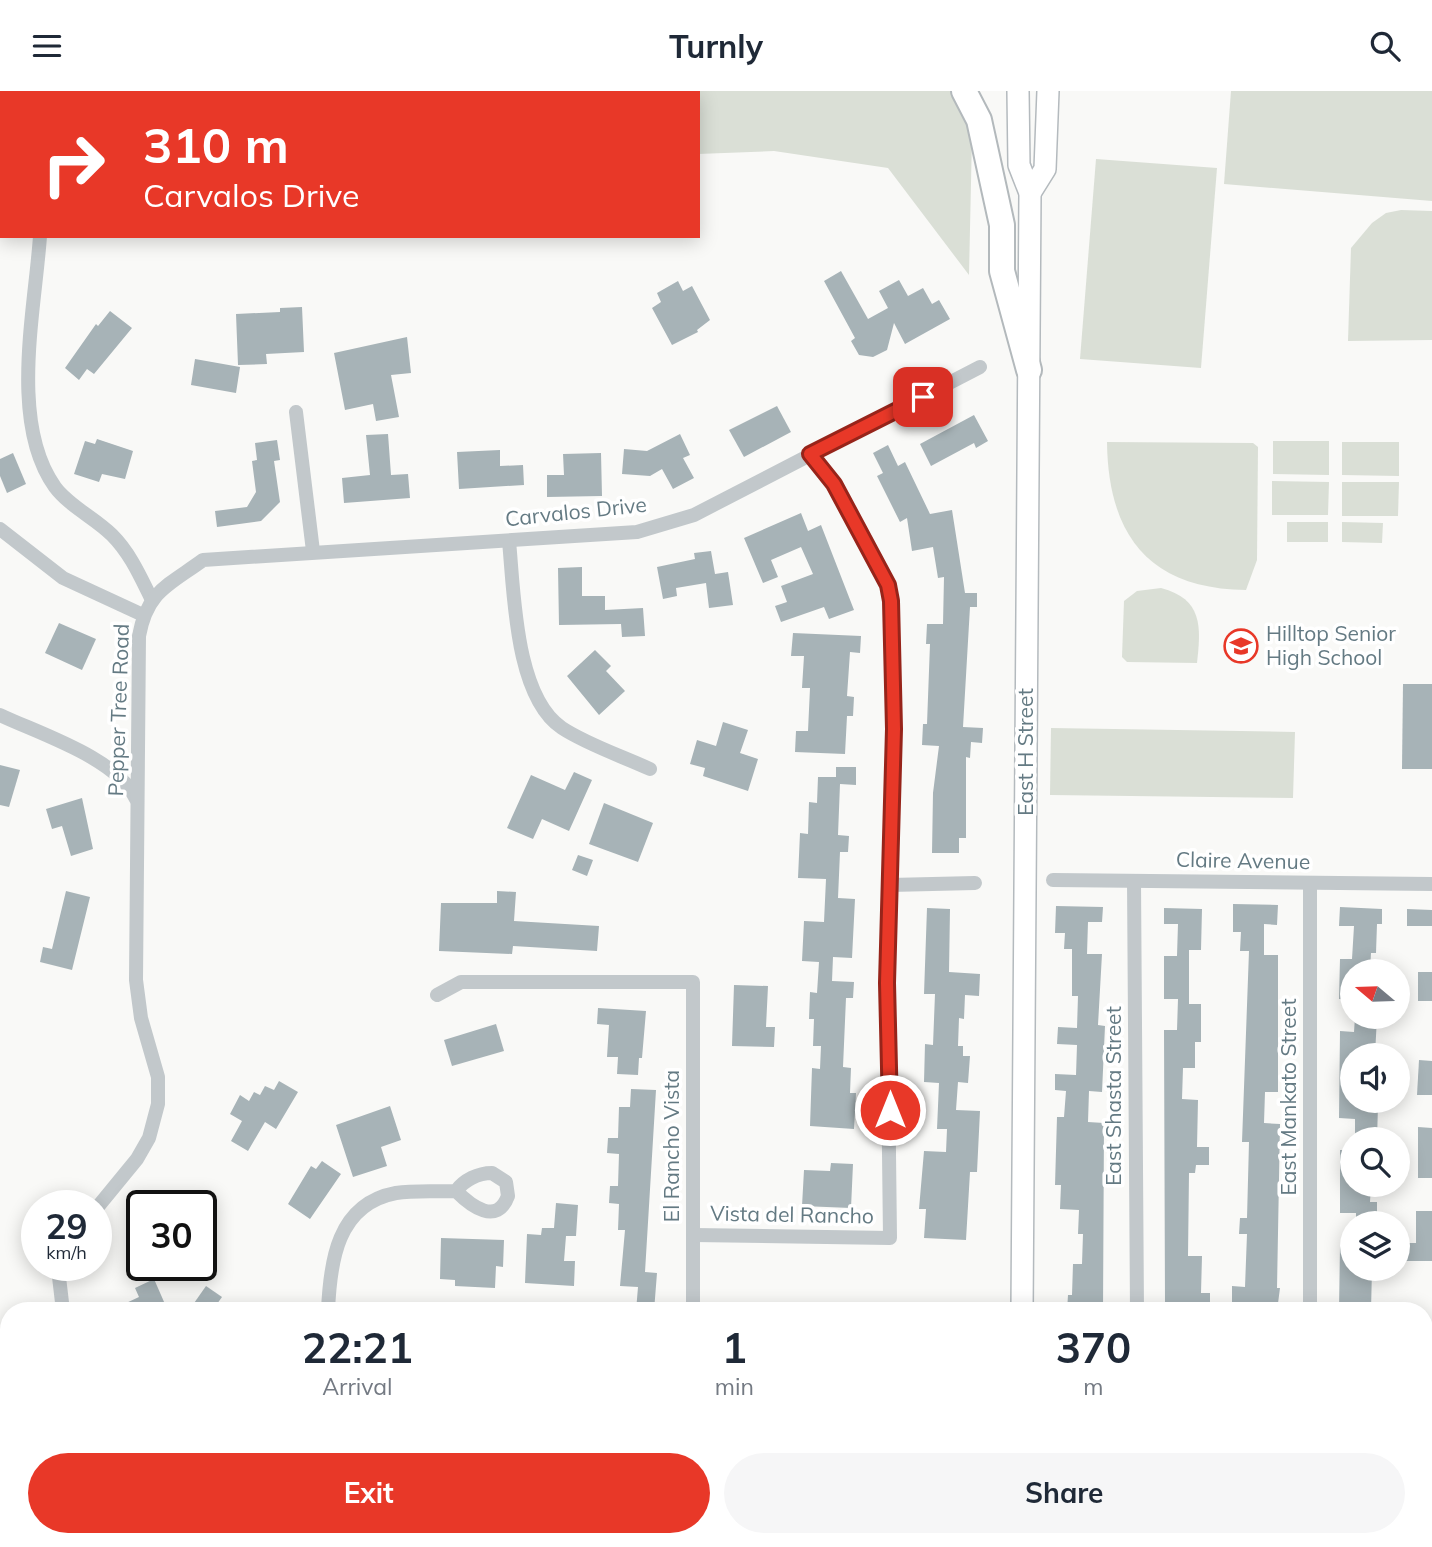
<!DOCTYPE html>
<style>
body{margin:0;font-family:Mulish,sans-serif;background:#f6f6f7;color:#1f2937;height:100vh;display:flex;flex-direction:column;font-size:26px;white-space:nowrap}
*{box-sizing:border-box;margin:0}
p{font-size:23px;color:#747a83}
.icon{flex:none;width:38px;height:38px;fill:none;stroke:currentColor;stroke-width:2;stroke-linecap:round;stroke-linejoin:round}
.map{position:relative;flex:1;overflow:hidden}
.panel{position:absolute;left:0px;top:1211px;width:1433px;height:245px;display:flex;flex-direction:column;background:#fff;border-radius:28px 28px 0 0;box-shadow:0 4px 18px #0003}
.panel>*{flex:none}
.hud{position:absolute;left:0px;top:0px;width:700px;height:147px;box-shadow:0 4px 18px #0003;background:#e83828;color:#fff;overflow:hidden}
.needle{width:46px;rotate:289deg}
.tools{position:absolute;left:1340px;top:868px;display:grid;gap:14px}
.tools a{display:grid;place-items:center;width:70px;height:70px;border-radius:50%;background:#fff;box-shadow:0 4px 18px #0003;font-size:35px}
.speed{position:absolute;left:21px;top:1099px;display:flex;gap:14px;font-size:35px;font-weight:700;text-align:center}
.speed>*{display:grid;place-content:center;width:91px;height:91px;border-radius:50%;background:#fff;box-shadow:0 4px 18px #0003;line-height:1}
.speed small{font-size:18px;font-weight:400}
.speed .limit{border:4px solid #111;border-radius:10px;background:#fff;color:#111}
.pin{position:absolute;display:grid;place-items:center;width:60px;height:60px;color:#fff;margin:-30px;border-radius:14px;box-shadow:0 4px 10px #0006}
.me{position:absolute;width:77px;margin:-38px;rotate:0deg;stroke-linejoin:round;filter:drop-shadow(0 0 5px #0008)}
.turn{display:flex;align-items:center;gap:24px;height:147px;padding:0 28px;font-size:32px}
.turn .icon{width:91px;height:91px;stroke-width:2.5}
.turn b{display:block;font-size:49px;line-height:60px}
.eta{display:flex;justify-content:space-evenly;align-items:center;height:119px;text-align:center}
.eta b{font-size:42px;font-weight:700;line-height:49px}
.primary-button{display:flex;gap:14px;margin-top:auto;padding:14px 28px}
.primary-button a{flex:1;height:80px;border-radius:42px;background:#e83828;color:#fff;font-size:28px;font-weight:700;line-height:80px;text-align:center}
.primary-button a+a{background:#f6f6f7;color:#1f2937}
header{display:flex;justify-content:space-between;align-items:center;height:91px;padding:0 28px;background:#fff;font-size:32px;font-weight:700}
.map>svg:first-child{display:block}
.green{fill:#dadfd6}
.building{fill:#a7b3b7}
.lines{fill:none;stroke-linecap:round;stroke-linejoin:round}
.primary-casing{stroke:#b4babe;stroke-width:24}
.highway-casing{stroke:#b3b9bc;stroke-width:28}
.street{stroke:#c2c8cb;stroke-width:14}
.primary{stroke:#fff;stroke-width:21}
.highway{stroke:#fff;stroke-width:24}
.route-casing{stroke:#97241a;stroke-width:18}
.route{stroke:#e83828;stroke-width:12}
.labels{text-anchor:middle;stroke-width:7;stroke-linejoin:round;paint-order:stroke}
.street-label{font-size:21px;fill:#647a83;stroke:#fff}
.poi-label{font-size:21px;fill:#647a83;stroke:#fff;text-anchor:start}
</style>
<header><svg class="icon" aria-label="menu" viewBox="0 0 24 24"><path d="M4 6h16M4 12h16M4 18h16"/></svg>Turnly<svg class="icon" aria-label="search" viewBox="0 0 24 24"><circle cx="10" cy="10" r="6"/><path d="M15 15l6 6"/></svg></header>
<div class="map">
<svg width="1432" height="1456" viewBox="0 0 1432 1456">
<rect width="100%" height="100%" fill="#f9f9f7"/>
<g class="green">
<path d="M 150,0 L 973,0 L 969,184 L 888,77 L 774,60 L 698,63 L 698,2 Z"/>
<path d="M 1231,0 L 1432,0 L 1432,110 L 1224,93 Z"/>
<path d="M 1096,68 L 1217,77 L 1201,277 L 1080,268 Z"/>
<path d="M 1401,119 L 1432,120 L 1432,249 L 1348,250 L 1351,157 L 1372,132 L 1386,122 Z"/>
<path d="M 1273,350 L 1329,350 L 1329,384 L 1273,383 Z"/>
<path d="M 1107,351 L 1253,352 L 1258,356 L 1257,469 L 1246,499 C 1149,498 1108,444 1107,351 Z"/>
<path d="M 1342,351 L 1399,351 L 1399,385 L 1342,384 Z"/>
<path d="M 1272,390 L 1329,391 L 1328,424 L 1272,424 Z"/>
<path d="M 1342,391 L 1399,391 L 1398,425 L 1342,425 Z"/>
<rect x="1287" y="431" width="41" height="20"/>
<path d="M 1342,431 L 1383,432 L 1382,452 L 1342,451 Z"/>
<path d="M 1161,497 C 1203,508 1201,536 1197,572 L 1127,571 L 1122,566 L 1124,510 L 1137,500 Z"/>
<path d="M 1051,637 L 1295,641 L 1293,707 L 1050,704 Z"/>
</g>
<g class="building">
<path d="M 841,180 L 868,228 L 888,217 L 879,200 L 899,189 L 908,205 L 923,197 L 932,213 L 939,209 L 950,228 L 905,253 L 894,232 L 887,259 L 873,266 L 859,264 L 851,250 L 855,247 L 824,190 Z"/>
<path d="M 678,190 L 683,200 L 692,195 L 710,229 L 697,239 L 698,241 L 672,254 L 652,217 L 661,211 L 657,202 Z"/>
<path d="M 302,216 L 304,261 L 266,263 L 267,273 L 238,274 L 236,223 L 280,221 L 280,217 Z"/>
<path d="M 110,220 L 132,237 L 94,283 L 87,278 L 79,289 L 65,277 L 96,233 L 98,235 Z"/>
<path d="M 407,246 L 411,282 L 391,284 L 399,326 L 376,330 L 373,313 L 345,319 L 334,262 Z"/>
<path d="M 195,268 L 240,276 L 236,302 L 191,294 Z"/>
<path d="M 777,315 L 791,341 L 744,366 L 729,339 Z"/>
<path d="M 974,324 L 988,350 L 976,357 L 974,352 L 931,375 L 920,353 Z"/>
<path d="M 388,343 L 391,384 L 408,383 L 410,407 L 344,412 L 342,387 L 370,384 L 366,344 Z"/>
<path d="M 680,343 L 690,364 L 683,367 L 694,387 L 673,398 L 662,378 L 650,385 L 622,383 L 624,358 L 647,360 Z"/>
<path d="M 97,348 L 133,360 L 125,388 L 102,383 L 99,391 L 74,383 L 85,350 L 95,353 Z"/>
<path d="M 277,349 L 280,369 L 274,370 L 280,411 L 261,430 L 217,436 L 215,420 L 247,416 L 256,401 L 252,370 L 257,369 L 255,352 Z"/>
<path d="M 888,354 L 898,375 L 905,371 L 930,423 L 952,419 L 965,502 L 977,502 L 977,516 L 970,516 L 963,636 L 983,637 L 982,652 L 971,651 L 970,667 L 966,666 L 966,747 L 959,747 L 959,762 L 932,762 L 933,702 L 939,655 L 922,654 L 923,633 L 927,633 L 930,553 L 926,553 L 927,533 L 943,533 L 944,486 L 938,487 L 933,456 L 912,460 L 907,427 L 900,431 L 877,385 L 883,382 L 873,362 Z"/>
<path d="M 500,359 L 500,375 L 523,374 L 524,394 L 459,398 L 457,361 Z"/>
<path d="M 13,362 L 26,393 L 7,402 L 0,385 L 0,368 Z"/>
<path d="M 601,362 L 602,405 L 547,406 L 547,384 L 564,384 L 563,363 Z"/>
<path d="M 801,422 L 808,440 L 821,434 L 854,519 L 829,528 L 824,516 L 781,531 L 775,515 L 787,511 L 781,495 L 813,483 L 801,456 L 771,469 L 778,486 L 763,492 L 744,447 Z"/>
<path d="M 711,460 L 715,483 L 728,481 L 733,514 L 709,517 L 706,492 L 676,497 L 677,505 L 663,508 L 657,476 L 695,468 L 694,462 Z"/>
<path d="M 582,476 L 582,505 L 605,505 L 605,519 L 643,517 L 645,545 L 622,546 L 621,533 L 559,534 L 558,477 Z"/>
<path d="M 59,532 L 96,548 L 82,579 L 45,562 Z"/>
<path d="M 793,542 L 861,545 L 860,562 L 850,561 L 847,605 L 854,606 L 853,625 L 847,625 L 845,663 L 795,661 L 796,640 L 808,640 L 810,597 L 802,597 L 804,565 L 791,565 Z"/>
<path d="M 595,559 L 611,575 L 606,580 L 625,600 L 599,624 L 567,585 Z"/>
<path d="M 1403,593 L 1432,593 L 1432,678 L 1402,678 Z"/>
<path d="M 723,631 L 748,639 L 740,662 L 758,668 L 748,700 L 703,685 L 705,677 L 690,673 L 697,649 L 716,655 Z"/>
<path d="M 0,674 L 20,679 L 9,716 L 0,714 Z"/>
<path d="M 836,676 L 856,676 L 856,694 L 840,693 L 838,744 L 849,745 L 848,761 L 840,761 L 838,807 L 855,808 L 852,867 L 833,866 L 832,890 L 854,891 L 853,907 L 846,907 L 843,976 L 851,977 L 850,1002 L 856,1002 L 854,1038 L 810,1035 L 812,977 L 820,978 L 821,955 L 813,955 L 814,928 L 809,928 L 810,901 L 817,902 L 819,871 L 802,870 L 804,830 L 824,831 L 826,788 L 798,787 L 800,742 L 808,743 L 809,711 L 817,712 L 818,686 L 836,686 Z"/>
<path d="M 574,681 L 592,689 L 569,740 L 542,728 L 533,748 L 507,737 L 531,684 L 565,699 Z"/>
<path d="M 82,707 L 93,758 L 71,765 L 62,735 L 52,738 L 46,718 Z"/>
<path d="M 604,712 L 653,732 L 638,771 L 589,753 Z"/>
<path d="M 578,764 L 593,769 L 587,785 L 572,779 Z"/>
<path d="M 66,800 L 90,806 L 72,879 L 40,871 L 43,856 L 52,858 Z"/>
<path d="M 497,800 L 516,801 L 514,830 L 599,835 L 597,860 L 513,855 L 512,863 L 439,860 L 441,812 L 497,812 Z"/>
<path d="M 1233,813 L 1278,814 L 1277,834 L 1264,833 L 1264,864 L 1278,864 L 1278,1001 L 1265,1001 L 1264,1032 L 1280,1033 L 1277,1197 L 1280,1197 L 1277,1220 L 1254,1220 L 1254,1214 L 1232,1213 L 1232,1195 L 1245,1196 L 1247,1143 L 1239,1143 L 1240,1127 L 1247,1127 L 1249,1051 L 1242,1051 L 1249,860 L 1240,860 L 1241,841 L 1233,841 Z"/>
<path d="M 1056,815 L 1103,816 L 1102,831 L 1088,831 L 1087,863 L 1102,863 L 1098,934 L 1105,935 L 1102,1001 L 1089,1000 L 1088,1031 L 1104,1032 L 1103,1220 L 1067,1220 L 1068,1204 L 1072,1204 L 1073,1173 L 1082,1173 L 1083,1143 L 1078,1143 L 1079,1119 L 1060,1118 L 1061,1094 L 1055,1094 L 1057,1026 L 1064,1026 L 1066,1000 L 1055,999 L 1055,983 L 1076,984 L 1077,954 L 1057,953 L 1058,936 L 1077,937 L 1078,905 L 1072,905 L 1072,858 L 1064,858 L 1065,842 L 1055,842 Z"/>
<path d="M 1340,816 L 1382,818 L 1382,833 L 1377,833 L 1376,862 L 1371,862 L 1370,880 L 1353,880 L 1353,909 L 1339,908 L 1340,868 L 1352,868 L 1354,835 L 1339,835 Z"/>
<path d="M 927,817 L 950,818 L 949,881 L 980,883 L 979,905 L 965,904 L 964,928 L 959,927 L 958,955 L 963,955 L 963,965 L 970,965 L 968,992 L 958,991 L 956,1019 L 980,1020 L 977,1081 L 970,1081 L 966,1149 L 924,1147 L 926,1118 L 919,1118 L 924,1060 L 946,1061 L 947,1038 L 937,1038 L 939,992 L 924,991 L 925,953 L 933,954 L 935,903 L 924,903 Z"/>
<path d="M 1164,817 L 1202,818 L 1201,859 L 1189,859 L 1189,913 L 1201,913 L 1201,951 L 1195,951 L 1195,977 L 1183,977 L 1182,1008 L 1198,1009 L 1197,1056 L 1209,1056 L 1209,1074 L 1196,1074 L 1195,1082 L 1189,1082 L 1188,1165 L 1202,1165 L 1201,1202 L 1210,1202 L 1210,1220 L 1180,1220 L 1180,1214 L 1165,1214 L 1164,939 L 1177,939 L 1178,908 L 1164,908 L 1164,865 L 1177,865 L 1178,833 L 1164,833 Z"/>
<path d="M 1407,818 L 1432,819 L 1432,835 L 1407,835 Z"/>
<rect x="1418" y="881" width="14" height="29"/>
<path d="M 734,894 L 768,895 L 766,936 L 775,936 L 774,956 L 732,955 Z"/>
<path d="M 598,917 L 646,920 L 642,967 L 639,967 L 638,984 L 617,983 L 618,966 L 607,966 L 609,934 L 597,933 Z"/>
<path d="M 1355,926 L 1377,926 L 1375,964 L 1353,964 L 1353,1010 L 1378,1015 L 1377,1048 L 1355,1048 L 1355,1028 L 1339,1027 L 1340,940 L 1354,941 Z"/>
<path d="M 496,933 L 504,960 L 452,975 L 444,949 Z"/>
<path d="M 1419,969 L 1432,970 L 1432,1004 L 1417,1004 Z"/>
<path d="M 279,990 L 298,1001 L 276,1038 L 265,1031 L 248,1060 L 231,1050 L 242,1030 L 230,1023 L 240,1004 L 249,1010 L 254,1001 L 260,1004 L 265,995 L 274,999 Z"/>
<path d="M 631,998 L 656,999 L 645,1181 L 657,1182 L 654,1220 L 636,1220 L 638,1196 L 620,1195 L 625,1139 L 618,1139 L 619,1113 L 609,1112 L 610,1095 L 618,1095 L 619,1063 L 607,1062 L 608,1047 L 618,1047 L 619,1016 L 630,1016 Z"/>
<path d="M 390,1015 L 401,1049 L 381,1056 L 387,1075 L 353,1086 L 336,1034 Z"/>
<path d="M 1418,1036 L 1432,1037 L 1432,1087 L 1418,1087 Z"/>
<path d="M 1340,1059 L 1353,1059 L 1353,1094 L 1371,1094 L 1370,1111 L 1377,1111 L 1377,1132 L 1356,1132 L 1356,1122 L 1340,1122 Z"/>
<path d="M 322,1070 L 341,1083 L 310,1128 L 288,1113 L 311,1075 L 316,1078 Z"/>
<path d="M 831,1072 L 853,1073 L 851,1117 L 802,1115 L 804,1079 L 830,1080 Z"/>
<path d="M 556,1112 L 578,1114 L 576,1145 L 566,1145 L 564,1170 L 575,1170 L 574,1195 L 525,1192 L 527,1143 L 541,1144 L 542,1137 L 554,1137 Z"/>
<path d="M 1416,1120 L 1432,1120 L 1432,1170 L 1406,1170 L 1406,1152 L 1416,1152 Z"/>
<path d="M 441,1147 L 504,1149 L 503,1176 L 496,1175 L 495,1197 L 455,1195 L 455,1189 L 440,1188 Z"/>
<path d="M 1340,1155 L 1353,1155 L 1353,1178 L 1372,1178 L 1371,1220 L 1339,1220 Z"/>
<path d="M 154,1188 L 168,1220 L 109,1220 L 139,1206 L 135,1197 Z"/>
<path d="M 206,1195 L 222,1206 L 212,1220 L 199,1220 L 192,1215 Z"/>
</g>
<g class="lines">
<defs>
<g id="primary">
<path d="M 1018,0 L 1019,74 L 1030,102 L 1022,1220"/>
<path d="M 1030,102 L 1045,78 L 1048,0"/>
<path d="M 1020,1456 L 1020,1447"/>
</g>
<path id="highway" d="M 964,0 L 979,29 L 1002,134 L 1002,180 L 1029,279"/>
</defs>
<use href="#primary" class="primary-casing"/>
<use href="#highway" class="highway-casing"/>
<g class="street">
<path d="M 39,0 L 39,2"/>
<path d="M 40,145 C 35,219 9,332 55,396 C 69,415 95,427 112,444 C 130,462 140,485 151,507"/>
<path d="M 296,321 L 313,460"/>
<path d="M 0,438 L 63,487 L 143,524"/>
<path d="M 509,450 C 514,501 515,606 562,637 C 588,654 622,665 650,678"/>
<path d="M 0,624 C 40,643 117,667 136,708"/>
<path d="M 1053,789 L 1432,793"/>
<path d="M 1134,790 L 1137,1220"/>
<path d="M 1310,792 L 1310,1220"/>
<path d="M 890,794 L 975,792"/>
<path d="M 437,904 L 461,891 L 693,891 L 693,1220"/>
<path d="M 96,1118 L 137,1068 L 149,1047 L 158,1013 L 158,986 L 141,927 L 136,889 L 139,545 C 147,500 169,494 203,469 L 637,441 L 694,424 L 980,276"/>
<path d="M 694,1144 L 890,1147 L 887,892 L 894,638 L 891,510 L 888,493 L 834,393 L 810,363"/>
<path d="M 61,1174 L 59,1186 L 63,1220"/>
<path d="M 328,1220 C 330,1171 337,1113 396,1102 C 415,1099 437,1101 456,1100 C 471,1115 497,1135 508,1105 L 506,1091 L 492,1082 C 478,1082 464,1089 456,1100"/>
<path d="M 693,1447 L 693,1456"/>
<path d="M 1062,1454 L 1354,1456"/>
<path d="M 129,1456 L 129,1447"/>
</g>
<use href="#primary" class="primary"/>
<use href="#highway" class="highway"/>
</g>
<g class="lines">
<defs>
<path id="route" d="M 890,1019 L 887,892 L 894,638 L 891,510 L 888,494 L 834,393 L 810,363 L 923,306"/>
</defs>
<use href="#route" class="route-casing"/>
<use href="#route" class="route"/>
</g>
<defs>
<symbol id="school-ring" viewBox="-11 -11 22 22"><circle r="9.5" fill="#fff" stroke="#e83828" stroke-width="1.5"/><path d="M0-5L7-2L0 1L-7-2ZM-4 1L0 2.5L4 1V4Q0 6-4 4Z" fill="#e83828"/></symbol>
</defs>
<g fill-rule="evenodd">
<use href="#school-ring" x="1222" y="536" width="38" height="38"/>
</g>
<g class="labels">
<g class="street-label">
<text transform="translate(576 421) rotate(-6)" y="7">Carvalos Drive</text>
<text transform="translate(119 619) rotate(-88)" y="7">Pepper Tree Road</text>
<text transform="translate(1026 661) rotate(-90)" y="7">East H Street</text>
<text transform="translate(1243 770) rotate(1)" y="7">Claire Avenue</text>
<text transform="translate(1114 1005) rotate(-90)" y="7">East Shasta Street</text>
<text transform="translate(1289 1006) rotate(-90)" y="7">East Mankato Street</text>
<text transform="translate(672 1055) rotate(-90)" y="7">El Rancho Vista</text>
<text transform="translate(792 1124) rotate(1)" y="7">Vista del Rancho</text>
</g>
<g class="poi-label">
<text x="1266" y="550">Hilltop Senior<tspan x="1266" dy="24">High School</tspan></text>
</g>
</g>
</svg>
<div class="tools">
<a><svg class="needle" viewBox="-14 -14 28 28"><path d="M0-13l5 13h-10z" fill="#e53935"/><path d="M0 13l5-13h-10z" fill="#747a83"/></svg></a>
<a><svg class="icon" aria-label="sound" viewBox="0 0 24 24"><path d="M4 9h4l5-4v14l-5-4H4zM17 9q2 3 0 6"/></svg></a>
<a><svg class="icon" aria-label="search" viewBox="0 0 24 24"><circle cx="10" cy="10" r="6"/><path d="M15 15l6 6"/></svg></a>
<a><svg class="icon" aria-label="layers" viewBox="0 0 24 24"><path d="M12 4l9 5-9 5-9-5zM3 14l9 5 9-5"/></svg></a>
</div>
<div class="speed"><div>29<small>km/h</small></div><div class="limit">30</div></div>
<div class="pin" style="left:923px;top:306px;background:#d93025"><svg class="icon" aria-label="arrive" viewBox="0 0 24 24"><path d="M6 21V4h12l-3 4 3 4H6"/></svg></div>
<svg class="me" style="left:890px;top:1019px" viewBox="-20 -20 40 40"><circle r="17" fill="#e83828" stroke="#fff" stroke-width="3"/><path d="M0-11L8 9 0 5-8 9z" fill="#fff"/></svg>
<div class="hud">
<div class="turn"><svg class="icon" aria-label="right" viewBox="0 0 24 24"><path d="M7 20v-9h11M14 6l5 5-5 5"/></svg><div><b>310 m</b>Carvalos Drive</div></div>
</div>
<section class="panel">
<div class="eta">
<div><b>22:21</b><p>Arrival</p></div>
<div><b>1</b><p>min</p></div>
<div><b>370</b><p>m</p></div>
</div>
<div class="primary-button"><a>Exit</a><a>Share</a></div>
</section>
</div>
